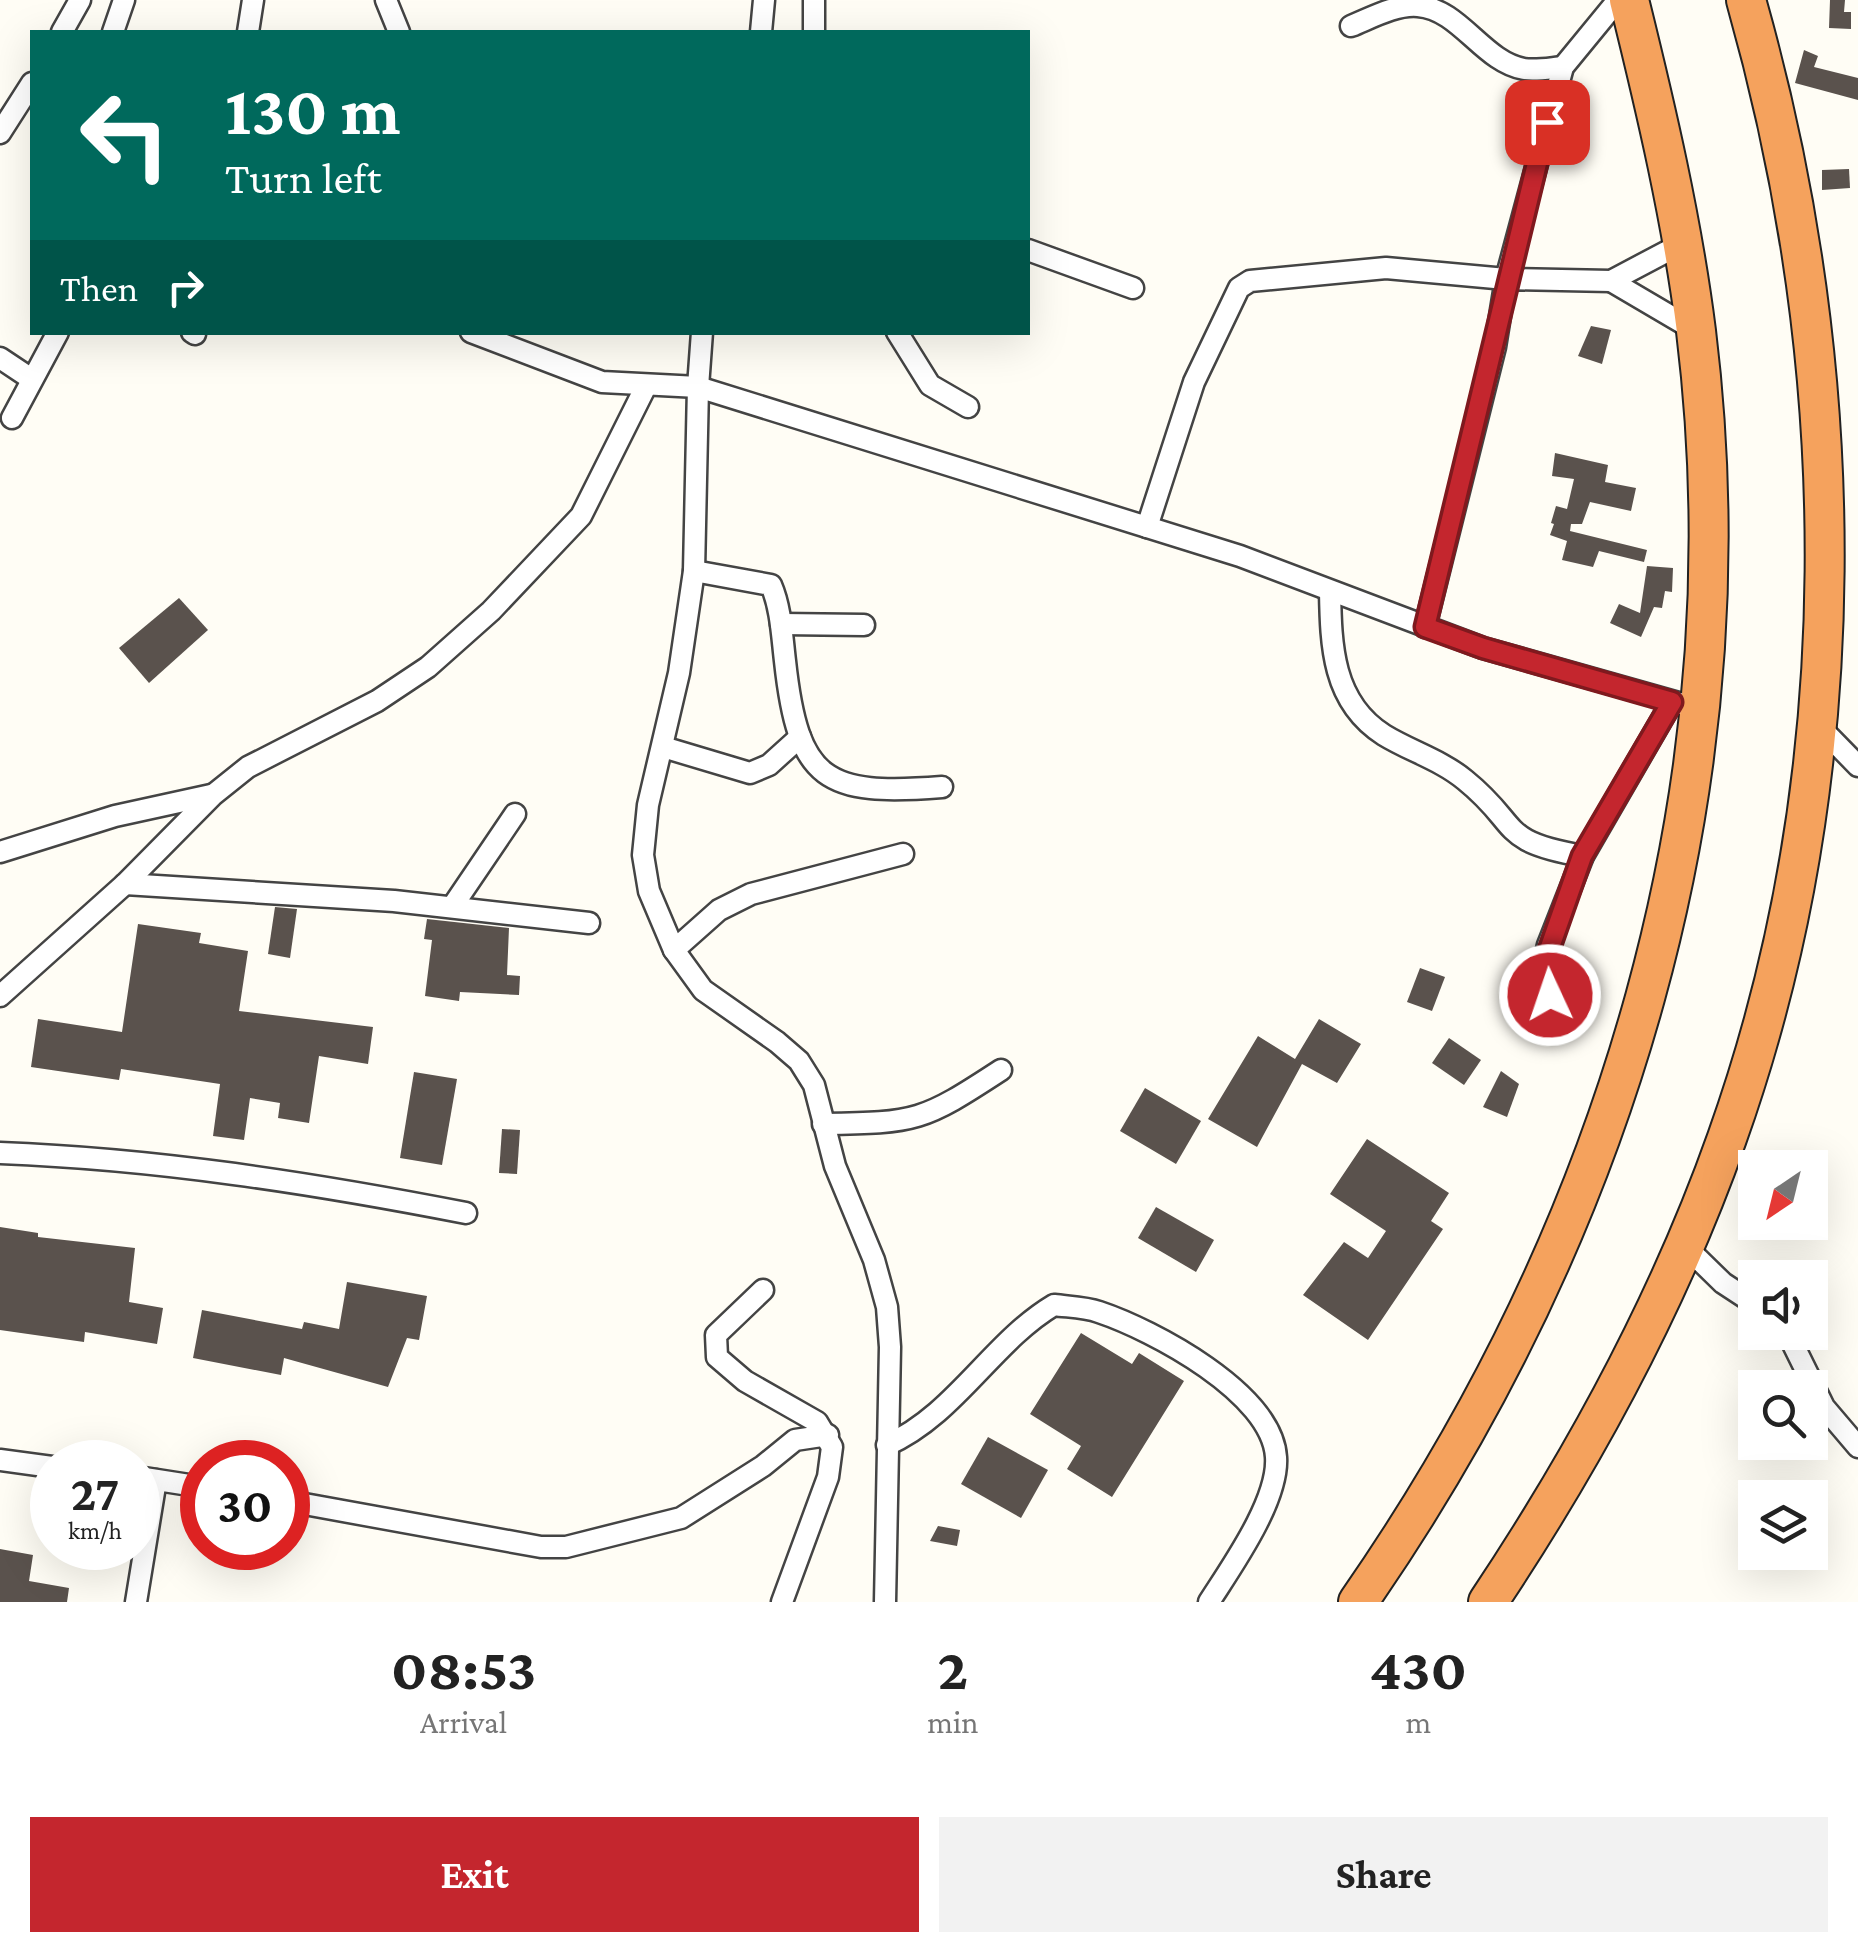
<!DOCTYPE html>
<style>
body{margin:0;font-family:"Crimson Pro",serif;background:#f2f2f2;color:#222;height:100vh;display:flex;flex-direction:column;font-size:38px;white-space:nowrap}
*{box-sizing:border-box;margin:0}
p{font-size:32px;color:#767676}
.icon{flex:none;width:55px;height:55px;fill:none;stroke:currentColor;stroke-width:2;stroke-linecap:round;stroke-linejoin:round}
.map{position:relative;height:1602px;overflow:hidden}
.side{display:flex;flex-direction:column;background:#fff;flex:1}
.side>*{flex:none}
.top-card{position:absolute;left:30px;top:30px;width:1000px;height:305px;border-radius:0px;box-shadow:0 10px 40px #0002;background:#00695c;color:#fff;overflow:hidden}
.needle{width:65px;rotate:215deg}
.buttons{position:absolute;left:1738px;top:1150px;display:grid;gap:20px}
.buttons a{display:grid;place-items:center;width:90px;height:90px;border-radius:0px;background:#fff;box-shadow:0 10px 40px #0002;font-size:50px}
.speed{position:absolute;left:30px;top:1440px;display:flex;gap:20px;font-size:50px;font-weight:700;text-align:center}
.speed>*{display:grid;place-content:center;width:130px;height:130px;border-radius:50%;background:#fff;box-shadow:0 10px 40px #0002;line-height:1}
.speed small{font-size:25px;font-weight:400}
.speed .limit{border:15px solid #d22;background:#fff;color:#111}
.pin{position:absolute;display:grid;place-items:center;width:85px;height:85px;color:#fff;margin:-42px;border-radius:20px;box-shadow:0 5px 15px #0006}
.me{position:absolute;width:110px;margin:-55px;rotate:357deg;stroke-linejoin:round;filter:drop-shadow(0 0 8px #0008)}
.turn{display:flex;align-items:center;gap:35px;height:210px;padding:0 30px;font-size:45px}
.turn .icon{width:130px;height:130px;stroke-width:2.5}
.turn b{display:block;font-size:70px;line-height:85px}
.then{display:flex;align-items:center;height:95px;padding:0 30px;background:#0003;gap:20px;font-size:38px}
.eta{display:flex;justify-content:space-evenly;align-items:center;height:170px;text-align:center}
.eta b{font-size:60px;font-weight:700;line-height:70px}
.action{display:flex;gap:20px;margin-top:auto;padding:20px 30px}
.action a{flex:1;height:115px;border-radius:0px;background:#c4262e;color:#fff;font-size:40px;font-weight:700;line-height:115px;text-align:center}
.action a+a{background:#f2f2f2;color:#222}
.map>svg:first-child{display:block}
.building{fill:#5a524d}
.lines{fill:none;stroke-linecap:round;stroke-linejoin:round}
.street-casing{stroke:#444;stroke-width:25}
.highway-casing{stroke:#222;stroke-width:42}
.street{stroke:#fff;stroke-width:20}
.highway{stroke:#f5a25d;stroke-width:38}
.route-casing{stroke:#7f191e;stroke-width:25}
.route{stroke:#c4262e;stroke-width:18}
</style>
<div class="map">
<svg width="1858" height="1602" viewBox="0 0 1858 1602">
<rect width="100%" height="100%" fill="#fffdf5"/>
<g class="building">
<path d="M 1830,0 L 1845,0 L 1844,12 L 1851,12 L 1851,29 L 1829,28 Z"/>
<path d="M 1804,50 L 1818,56 L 1814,67 L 1858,78 L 1858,100 L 1795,83 Z"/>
<path d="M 1849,169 L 1850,188 L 1822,190 L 1822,170 Z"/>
<path d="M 1591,326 L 1611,330 L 1602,364 L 1578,356 Z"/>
<path d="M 1555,453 L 1608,465 L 1605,482 L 1636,488 L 1631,511 L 1590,502 L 1582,524 L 1571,524 L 1570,531 L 1647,550 L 1644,562 L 1599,551 L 1593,567 L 1562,560 L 1567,541 L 1550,535 L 1554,524 L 1551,523 L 1556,506 L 1567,509 L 1574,479 L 1552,476 Z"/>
<path d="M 1647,566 L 1673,568 L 1672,592 L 1665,591 L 1662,608 L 1654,607 L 1641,637 L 1610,623 L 1619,604 L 1640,613 Z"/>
<path d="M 179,598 L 208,630 L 149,683 L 119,648 Z"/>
<path d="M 275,907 L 297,909 L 290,958 L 268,954 Z"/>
<path d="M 427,919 L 509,928 L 507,975 L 520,976 L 519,995 L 460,992 L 459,1001 L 425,996 L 432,940 L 424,939 Z"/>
<path d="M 138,924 L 201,933 L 199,943 L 248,951 L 239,1011 L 373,1027 L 368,1064 L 319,1056 L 309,1123 L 278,1118 L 280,1103 L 250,1098 L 244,1140 L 213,1136 L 220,1084 L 121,1069 L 119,1080 L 31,1067 L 38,1019 L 122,1032 Z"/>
<path d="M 1420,968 L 1445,977 L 1432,1011 L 1407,1002 Z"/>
<path d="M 1319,1019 L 1361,1044 L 1337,1083 L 1302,1064 L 1257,1147 L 1208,1119 L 1258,1036 L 1295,1059 Z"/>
<path d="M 1449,1038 L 1481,1060 L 1464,1085 L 1432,1063 Z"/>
<path d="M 1501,1071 L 1519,1084 L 1507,1117 L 1483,1107 Z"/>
<path d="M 414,1072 L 457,1079 L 442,1165 L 400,1158 Z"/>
<path d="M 1145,1088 L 1201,1121 L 1176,1164 L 1120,1131 Z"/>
<path d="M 502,1129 L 520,1130 L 517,1174 L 499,1173 Z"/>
<path d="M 1367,1139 L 1449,1193 L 1431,1221 L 1443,1229 L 1368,1340 L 1303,1295 L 1344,1242 L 1368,1258 L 1386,1231 L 1330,1194 Z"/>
<path d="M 1156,1207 L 1214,1240 L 1196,1272 L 1138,1238 Z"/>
<path d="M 0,1227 L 38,1233 L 38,1237 L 135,1248 L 129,1302 L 163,1308 L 157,1344 L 85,1332 L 84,1342 L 0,1330 Z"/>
<path d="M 347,1282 L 427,1296 L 419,1340 L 407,1338 L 388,1387 L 284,1358 L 281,1375 L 193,1358 L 202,1310 L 302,1329 L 304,1322 L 339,1329 Z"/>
<path d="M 1081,1333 L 1132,1364 L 1139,1353 L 1184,1381 L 1112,1497 L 1067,1469 L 1081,1446 L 1030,1414 Z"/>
<path d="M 988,1437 L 1048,1470 L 1021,1518 L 961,1484 Z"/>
<path d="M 938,1526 L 960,1530 L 957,1546 L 930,1541 Z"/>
<path d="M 0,1549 L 33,1555 L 29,1581 L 69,1588 L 67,1602 L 0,1602 Z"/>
</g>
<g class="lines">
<defs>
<g id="street">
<path d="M 386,0 L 399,32"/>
<path d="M 814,0 L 814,32"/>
<path d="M 1351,26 C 1371,18 1396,4 1418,6 C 1460,9 1483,62 1524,69 C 1536,71 1551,68 1563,67"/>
<path d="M 62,32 L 80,0"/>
<path d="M 113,32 L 124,0"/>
<path d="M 248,32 L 253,0"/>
<path d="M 761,32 L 764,0"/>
<path d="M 0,133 L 32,83"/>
<path d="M 1028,250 L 1133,288"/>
<path d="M 1611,281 L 1696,331"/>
<path d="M 192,332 L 195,334"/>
<path d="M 471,332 L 602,382 L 698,387 L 702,332"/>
<path d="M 897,332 L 930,385 L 968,407"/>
<path d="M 0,358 L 30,378"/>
<path d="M 12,418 L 58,332"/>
<path d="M 1147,527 L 1194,382 L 1239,288 L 1250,281 L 1386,268 L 1506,279 L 1563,67 L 1618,0"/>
<path d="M 694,571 L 771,585 C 781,608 782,636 785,661 C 798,782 826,796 942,787"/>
<path d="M 1330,591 C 1331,645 1332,702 1384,735 C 1410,751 1441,760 1465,780 C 1522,826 1496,841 1583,856"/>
<path d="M 781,624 L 864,625"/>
<path d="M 1425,627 L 1495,347 L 1506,279 L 1611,281 L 1681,244"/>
<path d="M 1816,723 L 1858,766"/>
<path d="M 663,747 L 750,773 L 769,765 L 800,737"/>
<path d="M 0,852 L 115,816 L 211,795"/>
<path d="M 125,884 L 394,901 L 589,923"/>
<path d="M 452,907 L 515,814"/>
<path d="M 674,950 L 719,910 L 751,894 L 903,854"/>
<path d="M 0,996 L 125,884 L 213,795 L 248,767 L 377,701 L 428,667 L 491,611 L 581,516 L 646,386"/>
<path d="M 1565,1016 L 1550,995 L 1542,970 L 1548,945 L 1583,856 L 1672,702"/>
<path d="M 823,1124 C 917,1123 923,1121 1001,1070"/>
<path d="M 0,1153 C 157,1159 312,1183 466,1213"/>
<path d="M 1685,1246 L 1723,1283 L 1755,1304"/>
<path d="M 763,1290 L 716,1335 L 717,1357 L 745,1381 L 817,1422 L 832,1447 L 828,1477 L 782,1602"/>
<path d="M 1787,1332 L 1824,1407 L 1858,1447"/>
<path d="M 887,1445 C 955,1415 992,1342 1054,1305 C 1069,1307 1085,1307 1099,1312 C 1153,1330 1272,1393 1276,1457 C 1279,1500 1232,1566 1209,1602"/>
<path d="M 0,1460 L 52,1467"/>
<path d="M 138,1477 L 202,1487"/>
<path d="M 288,1501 L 541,1547 L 566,1547 L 681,1518 L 763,1466 L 795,1440 L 828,1435"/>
<path d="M 136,1602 L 156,1480"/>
<path d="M 885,1602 L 890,1347 L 887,1307 L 874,1260 L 835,1166 L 814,1085 L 799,1061 L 777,1042 L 703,990 L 674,950 L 649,891 L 643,855 L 648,805 L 679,673 L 694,571 L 698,387 L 1240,556 L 1483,648 L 1700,709"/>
</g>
<g id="highway">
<path d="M 1358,1602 C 1617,1229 1752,786 1696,331 C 1682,220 1656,109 1629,0"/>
<path d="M 1488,1602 C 1584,1458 1669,1302 1727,1138 C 1857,773 1851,370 1746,0"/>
</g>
</defs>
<use href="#street" class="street-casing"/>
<use href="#highway" class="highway-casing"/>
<use href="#street" class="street"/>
<use href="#highway" class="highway"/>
</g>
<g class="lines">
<defs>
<path id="route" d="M 1547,122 L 1425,627 L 1483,648 L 1672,702 L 1582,856 L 1542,970 L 1550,995"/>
</defs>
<use href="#route" class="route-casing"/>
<use href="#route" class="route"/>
</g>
</svg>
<div class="buttons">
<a><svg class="needle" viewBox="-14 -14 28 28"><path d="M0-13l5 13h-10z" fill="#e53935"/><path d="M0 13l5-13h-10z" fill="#767676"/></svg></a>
<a><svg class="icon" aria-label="sound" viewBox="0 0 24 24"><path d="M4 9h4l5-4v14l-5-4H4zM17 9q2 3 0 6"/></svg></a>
<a><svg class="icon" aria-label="search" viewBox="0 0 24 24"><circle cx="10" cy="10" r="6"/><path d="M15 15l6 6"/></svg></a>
<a><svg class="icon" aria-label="layers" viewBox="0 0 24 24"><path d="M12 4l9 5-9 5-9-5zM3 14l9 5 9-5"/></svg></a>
</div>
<div class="speed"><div>27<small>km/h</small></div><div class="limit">30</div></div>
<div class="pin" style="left:1547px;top:122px;background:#d93025"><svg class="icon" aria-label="arrive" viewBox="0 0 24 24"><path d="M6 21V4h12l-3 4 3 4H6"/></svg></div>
<svg class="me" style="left:1550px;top:995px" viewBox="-20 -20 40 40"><circle r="17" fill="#c4262e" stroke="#fff" stroke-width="3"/><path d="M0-11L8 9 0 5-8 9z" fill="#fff"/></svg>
<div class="top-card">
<div class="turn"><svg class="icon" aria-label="left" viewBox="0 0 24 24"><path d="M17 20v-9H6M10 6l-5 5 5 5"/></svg><div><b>130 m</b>Turn left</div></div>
<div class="then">Then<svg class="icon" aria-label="right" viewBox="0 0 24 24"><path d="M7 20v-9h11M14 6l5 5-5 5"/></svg></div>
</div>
</div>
<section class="side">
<div class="eta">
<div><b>08:53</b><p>Arrival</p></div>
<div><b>2</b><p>min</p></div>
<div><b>430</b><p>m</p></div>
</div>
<div class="action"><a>Exit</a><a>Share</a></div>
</section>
